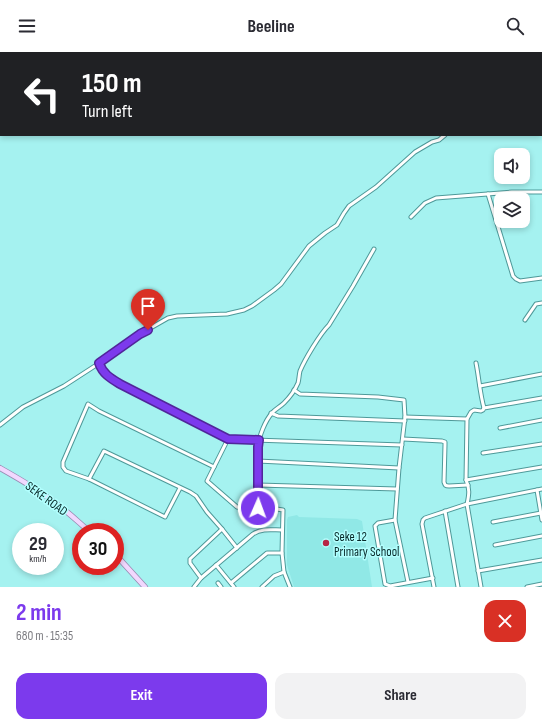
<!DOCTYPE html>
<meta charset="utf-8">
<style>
body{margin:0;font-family:"Sofia Sans Condensed",sans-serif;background:#f2f2f3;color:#2b2b33;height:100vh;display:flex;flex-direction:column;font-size:15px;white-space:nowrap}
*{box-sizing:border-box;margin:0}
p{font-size:13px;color:#7c7c81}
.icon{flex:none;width:22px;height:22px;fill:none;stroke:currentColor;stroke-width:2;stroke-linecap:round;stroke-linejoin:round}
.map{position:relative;height:535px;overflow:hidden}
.details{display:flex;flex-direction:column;background:#fff;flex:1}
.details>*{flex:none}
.hud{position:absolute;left:0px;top:0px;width:542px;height:84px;box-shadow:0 2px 6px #0003;background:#202124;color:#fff;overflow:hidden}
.controls{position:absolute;left:494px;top:96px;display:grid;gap:8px}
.controls a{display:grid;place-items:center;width:36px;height:36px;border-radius:8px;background:#fff;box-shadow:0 2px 6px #0003;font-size:20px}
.speed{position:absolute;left:12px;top:471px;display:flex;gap:8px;font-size:20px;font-weight:700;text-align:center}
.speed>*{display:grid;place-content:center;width:52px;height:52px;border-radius:50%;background:#fff;box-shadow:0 2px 6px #0003;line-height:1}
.speed small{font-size:10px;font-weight:400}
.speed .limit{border:6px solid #d22;background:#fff;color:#111}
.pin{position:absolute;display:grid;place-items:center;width:34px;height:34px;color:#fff;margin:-41px -17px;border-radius:50% 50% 50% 0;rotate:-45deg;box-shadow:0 0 4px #0007}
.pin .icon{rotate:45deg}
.me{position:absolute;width:44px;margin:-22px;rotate:2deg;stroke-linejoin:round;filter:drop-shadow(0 0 3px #0008)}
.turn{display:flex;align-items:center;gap:14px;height:84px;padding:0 16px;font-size:18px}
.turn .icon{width:52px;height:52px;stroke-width:2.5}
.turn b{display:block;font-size:28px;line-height:34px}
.round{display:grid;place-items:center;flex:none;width:42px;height:42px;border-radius:12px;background:#f2f2f3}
.headline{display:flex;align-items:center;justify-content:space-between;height:68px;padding:0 16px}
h1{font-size:24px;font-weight:700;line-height:30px;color:#7c3aed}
.action{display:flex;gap:8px;margin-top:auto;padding:8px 16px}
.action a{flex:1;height:46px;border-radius:12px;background:#7c3aed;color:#fff;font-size:16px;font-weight:700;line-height:46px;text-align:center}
.action a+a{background:#f2f2f3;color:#2b2b33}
header{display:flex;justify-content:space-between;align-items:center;height:52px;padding:0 16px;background:#fff;font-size:18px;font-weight:700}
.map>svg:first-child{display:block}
.built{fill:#90e8e6}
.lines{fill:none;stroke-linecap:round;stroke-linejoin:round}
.street-casing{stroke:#4e9999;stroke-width:5}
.primary-casing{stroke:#998ab2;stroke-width:6}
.street{stroke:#fff;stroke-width:3}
.primary{stroke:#f1d8fe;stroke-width:4.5}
.route-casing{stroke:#51269a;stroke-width:10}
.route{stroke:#7c3aed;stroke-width:7}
.poi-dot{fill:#b62445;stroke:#b2fffe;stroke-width:1.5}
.labels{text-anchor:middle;stroke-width:3;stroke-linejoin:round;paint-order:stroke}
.street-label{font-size:13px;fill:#072828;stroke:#b2fffe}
.poi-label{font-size:13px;fill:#072828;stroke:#b2fffe;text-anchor:start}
</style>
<header><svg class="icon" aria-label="menu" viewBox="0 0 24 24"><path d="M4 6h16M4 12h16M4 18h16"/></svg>Beeline<svg class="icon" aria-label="search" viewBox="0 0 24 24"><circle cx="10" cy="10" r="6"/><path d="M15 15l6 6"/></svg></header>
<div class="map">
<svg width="542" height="535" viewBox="0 0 542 535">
<rect width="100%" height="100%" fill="#a5f2f0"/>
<path class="built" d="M 297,463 L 299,465 L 357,467 L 362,469 L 372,535 L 294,535 L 287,513 L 287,468 L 288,465 Z"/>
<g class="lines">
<defs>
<g id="street">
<path d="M 541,57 L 542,57"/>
<path d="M 488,142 L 513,224 L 516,227 L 520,229 L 542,226"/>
<path d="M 411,165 L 425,151 L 436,146 L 512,140 L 542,140"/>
<path d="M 525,268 L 536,252 L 542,251"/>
<path d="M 99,311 C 103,322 110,326 120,332 L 228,387"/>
<path d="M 476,311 C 479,326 480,342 484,356"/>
<path d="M 480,334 L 542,322"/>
<path d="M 294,338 L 300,342 L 378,345 L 404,348 L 405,365 L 399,416 L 395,468 L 408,530"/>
<path d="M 271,361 L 278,364 L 405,369"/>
<path d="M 405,365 L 467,367"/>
<path d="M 0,373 L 23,355 L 64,334 L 101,310 L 140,282 L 168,266 L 177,264 L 227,262 L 244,258 L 252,254 L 274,238 L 281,232 L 309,194 L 325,181 L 337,173 L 344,161 L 349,154 L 376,135 L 415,100 L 432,90 L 439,88 L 445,83"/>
<path d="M 500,376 L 542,368"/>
<path d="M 403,387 L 442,389 L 445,390 L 445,393 L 444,430 C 445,433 445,434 449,434 L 468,433"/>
<path d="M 483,401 L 542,392"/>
<path d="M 258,409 L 399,416"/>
<path d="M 89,427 L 104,399 L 190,440 L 196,444 L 207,460 L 222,477"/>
<path d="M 466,428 L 467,367 L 471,360 L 474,358 L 481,359 L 483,358 L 484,356 L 542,346"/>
<path d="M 258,433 L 397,437"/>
<path d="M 180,436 L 165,465 L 89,427 L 66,419 L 63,415 L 63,410 L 88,352 L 99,359 L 214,415"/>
<path d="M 537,438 L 542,468"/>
<path d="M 257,456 L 258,395 C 259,384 265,369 272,361 C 275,357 280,355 284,351 C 289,346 295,338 298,331 C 299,328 299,323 300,319 C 305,307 320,282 329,273 L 353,234 L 374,197"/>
<path d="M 445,459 L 458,535"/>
<path d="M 395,468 L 378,471 L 375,474 L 385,532 L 390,534 L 433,526"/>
<path d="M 493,470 L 541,461"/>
<path d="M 495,493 L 542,484"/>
<path d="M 216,513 L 234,535"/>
<path d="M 478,519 L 542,508"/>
<path d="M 201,526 L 190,511 L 190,507 L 222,477 L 237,496"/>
<path d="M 218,531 L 221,535"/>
<path d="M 231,531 L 267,501 L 282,501"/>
<path d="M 194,535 L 201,526 L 253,482 C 262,476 272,478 282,478"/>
<path d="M 262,535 L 274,524 L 284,520"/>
<path d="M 290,535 L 284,520 L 282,501 L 283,458 L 270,456 L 241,456 L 237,455 L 207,429 L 228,387 L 402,393"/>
<path d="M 434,535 L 422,472 L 423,468 L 425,466 L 467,452 C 469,443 470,436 466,428 L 542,415"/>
<path d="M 481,535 L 467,452 L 542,437"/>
<path d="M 527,535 L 542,532"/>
</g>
<g id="primary">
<path d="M 0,416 C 16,425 32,434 47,445 C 63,455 76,468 90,480"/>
<path d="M 115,502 L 145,535"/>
</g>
</defs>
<use href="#street" class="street-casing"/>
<use href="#primary" class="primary-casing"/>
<use href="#street" class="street"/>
<use href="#primary" class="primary"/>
</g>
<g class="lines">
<defs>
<path id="route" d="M 148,278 L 140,282 L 99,311 C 103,322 110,326 120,332 L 228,387 L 259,388 L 258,395 L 258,456"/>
</defs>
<use href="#route" class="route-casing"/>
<use href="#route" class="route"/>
</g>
<circle class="poi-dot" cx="326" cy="491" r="4"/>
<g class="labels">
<g class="street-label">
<text transform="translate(47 446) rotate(36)" y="5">SEKE ROAD</text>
</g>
<g class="poi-label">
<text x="334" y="489">Seke 12<tspan x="334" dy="15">Primary School</tspan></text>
</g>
</g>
</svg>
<div class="controls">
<a><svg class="icon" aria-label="sound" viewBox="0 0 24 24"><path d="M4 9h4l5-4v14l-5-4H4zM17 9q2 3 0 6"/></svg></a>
<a><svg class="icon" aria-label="layers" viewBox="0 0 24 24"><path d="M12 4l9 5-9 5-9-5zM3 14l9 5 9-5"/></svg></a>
</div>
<div class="speed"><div>29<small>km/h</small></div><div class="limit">30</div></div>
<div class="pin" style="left:148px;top:278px;background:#d93025"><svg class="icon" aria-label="arrive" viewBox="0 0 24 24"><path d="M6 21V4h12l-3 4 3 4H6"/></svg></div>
<svg class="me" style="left:258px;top:456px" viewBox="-20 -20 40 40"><circle r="17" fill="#7c3aed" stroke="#fff" stroke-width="3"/><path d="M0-11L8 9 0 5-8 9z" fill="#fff"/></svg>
<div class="hud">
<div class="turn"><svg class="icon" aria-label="left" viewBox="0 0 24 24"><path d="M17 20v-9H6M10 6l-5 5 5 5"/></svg><div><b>150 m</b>Turn left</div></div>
</div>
</div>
<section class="details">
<div class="headline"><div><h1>2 min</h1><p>680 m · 15:35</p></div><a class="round" style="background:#d93025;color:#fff"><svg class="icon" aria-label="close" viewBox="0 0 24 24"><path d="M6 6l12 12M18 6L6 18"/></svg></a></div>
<div class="action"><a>Exit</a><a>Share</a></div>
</section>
